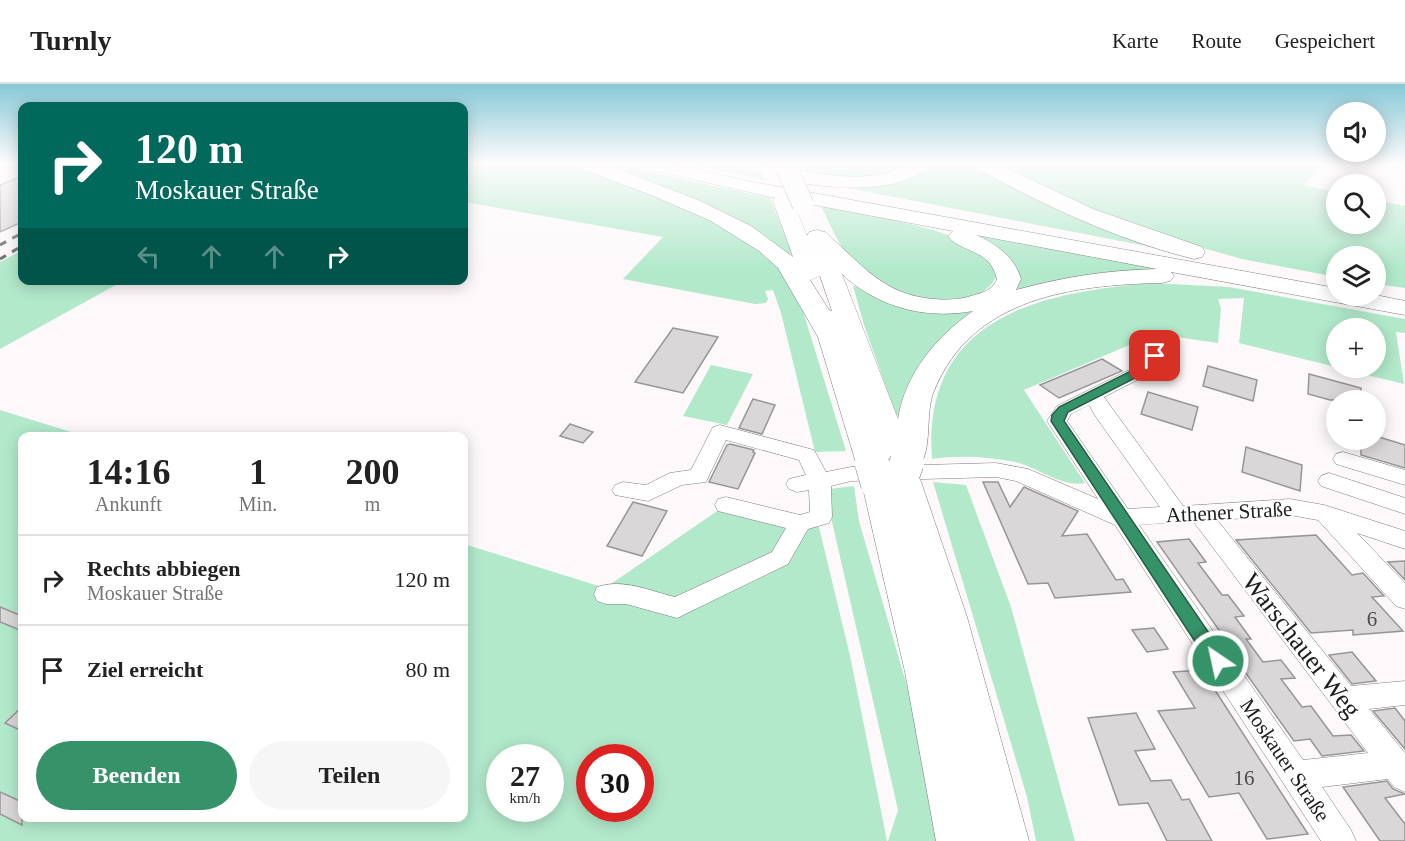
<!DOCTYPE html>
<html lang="de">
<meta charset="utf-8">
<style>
body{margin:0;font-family:"Times New Roman",serif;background:#f6f6f6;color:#222;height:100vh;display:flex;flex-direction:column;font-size:22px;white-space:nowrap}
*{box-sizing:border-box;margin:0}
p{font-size:20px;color:#767676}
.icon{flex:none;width:33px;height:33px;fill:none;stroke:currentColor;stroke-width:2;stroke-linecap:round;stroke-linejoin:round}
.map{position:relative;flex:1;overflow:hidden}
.drawer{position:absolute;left:18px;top:348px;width:450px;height:390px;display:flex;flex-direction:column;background:#fff;border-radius:12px;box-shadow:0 3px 15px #0003}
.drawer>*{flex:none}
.banner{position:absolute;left:18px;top:18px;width:450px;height:183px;border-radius:12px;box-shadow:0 3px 15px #0003;background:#00695c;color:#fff;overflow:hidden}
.buttons{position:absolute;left:1326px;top:18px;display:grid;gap:12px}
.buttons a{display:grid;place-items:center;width:60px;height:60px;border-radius:50%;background:#fff;box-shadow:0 3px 15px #0003;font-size:30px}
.speed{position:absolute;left:486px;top:660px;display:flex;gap:12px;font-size:30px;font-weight:700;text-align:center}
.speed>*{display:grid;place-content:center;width:78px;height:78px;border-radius:50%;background:#fff;box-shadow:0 3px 15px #0003;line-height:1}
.speed small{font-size:15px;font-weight:400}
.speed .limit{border:9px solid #d22;background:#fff;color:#111}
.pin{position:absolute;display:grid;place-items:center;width:51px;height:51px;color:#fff;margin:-26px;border-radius:12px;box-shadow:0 3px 9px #0006}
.me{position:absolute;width:66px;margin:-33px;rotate:326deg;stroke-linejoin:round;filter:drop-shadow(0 0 4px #0008)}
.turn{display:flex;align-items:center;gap:21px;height:126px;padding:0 18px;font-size:27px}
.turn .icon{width:78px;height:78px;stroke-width:2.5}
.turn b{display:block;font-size:42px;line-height:51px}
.lanes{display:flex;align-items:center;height:57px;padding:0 18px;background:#0003;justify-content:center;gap:30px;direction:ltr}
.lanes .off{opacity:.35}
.eta{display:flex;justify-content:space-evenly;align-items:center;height:102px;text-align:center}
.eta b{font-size:36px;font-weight:600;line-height:42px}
.cta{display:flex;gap:12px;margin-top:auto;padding:12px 18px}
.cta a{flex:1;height:69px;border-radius:36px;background:#369269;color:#fff;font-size:24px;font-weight:600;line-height:69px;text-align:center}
.cta a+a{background:#f6f6f6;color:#222}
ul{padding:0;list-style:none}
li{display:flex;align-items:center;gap:18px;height:90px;padding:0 18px;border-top:2px solid #e0e0e0}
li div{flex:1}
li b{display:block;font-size:22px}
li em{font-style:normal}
header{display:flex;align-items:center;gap:36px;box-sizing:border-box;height:84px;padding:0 30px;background:#fff;border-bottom:2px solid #e0e0e0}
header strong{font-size:28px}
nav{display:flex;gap:33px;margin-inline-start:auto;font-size:21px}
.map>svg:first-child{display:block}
.green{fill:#b2e9cb;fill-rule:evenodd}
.building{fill:#dad7d9;stroke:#989597;stroke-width:1.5}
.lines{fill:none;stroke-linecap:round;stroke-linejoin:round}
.minor-casing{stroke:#7e7b7d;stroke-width:1}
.highway-casing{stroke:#7e7b7d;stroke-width:1}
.minor{fill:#fff;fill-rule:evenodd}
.highway{fill:#fff;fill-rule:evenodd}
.rail{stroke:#646263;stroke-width:3;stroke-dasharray:7 7;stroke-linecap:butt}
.highway-bridge-far1-casing{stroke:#7e7b7d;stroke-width:22;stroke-linecap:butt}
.highway-bridge-casing{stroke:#7e7b7d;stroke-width:35;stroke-linecap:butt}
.highway-bridge-far1{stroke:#fff;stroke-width:21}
.highway-bridge{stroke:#fff;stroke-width:34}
.route{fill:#369269;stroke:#235f44;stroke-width:1.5}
.labels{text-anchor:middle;stroke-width:4.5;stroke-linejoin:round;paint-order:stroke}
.street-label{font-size:21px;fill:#1e1d1e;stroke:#fff}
.near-number-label{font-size:21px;fill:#4d4c4d}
.near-street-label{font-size:26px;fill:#1e1d1e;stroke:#fff}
</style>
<header>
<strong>Turnly</strong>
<nav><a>Karte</a><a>Route</a><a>Gespeichert</a></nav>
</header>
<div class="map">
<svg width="1405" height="757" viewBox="0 0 1405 757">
<rect width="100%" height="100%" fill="#fdf9fb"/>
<g class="green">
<path d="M 464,79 L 610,79 L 770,114 L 792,170 L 767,171 L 777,181 L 799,214 L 846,367 L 815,368 L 781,229 L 773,206 L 765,207 L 768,215 L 766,219 L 755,220 L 623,195 L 663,153 L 464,118 Z"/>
<path d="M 689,79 L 730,79 L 761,89 L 764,96 Z"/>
<path d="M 801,79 L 975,79 L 1177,168 L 832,101 L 805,90 Z"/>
<path d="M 991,79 L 1325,79 L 1304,101 L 1336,108 L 1336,140 L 1376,140 L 1376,116 L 1405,122 L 1405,204 L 1376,200 L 1376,172 L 1336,172 L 1336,193 L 1242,175 L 1142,147 Z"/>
<path d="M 821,122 C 867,132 949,142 986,170 C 992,174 994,184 997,190 C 984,228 913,217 886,204 C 875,199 861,187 853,178 C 839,163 830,140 821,122 Z"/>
<path d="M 968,149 L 1165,186 L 1014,209 Z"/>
<path d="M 22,166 L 22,196 L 123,197 L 0,265 L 0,178 Z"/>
<path d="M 1151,199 L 1229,203 L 1405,235 L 1405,249 L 1396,248 L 1404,300 L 1338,284 L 1376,284 L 1376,244 L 1336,244 L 1336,283 L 1239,259 L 1244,214 L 1218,215 L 1221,224 L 1218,259 L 1155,250 L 1024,306 L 1085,399 C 1062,404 1038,383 1015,378 C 989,373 959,371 932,375 C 922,234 1037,209 1151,199 Z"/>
<path d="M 853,202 L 861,203 L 879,213 L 987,220 L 904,331 L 896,331 L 864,241 Z"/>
<path d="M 711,281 L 753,290 L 727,341 L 683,332 Z"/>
<path d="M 0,326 L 84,352 L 22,352 L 22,734 L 464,734 L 464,460 L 605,504 L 723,423 L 791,442 L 819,443 L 851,576 L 887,757 L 0,757 ZM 500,674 L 550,674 L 550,724 L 500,724 ZM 590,674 L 640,674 L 640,724 L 590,724 Z"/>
<path d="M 933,398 L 966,401 L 1011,523 L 1075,757 L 1036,757 L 1027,713 Z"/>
<path d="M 854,402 L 859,437 L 923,657 L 943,757 L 888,757 L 898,726 L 827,416 L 829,405 Z"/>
</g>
<g class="building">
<path d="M 22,92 L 22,138 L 0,148 L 0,101 Z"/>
<path d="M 673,244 L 718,253 L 683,309 L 635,298 Z"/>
<path d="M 1102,275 L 1122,287 L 1059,314 L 1040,301 Z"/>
<path d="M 1208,282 L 1257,296 L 1253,317 L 1203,302 Z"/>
<path d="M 1309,290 L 1361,304 L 1361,316 L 1330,316 L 1308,310 Z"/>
<path d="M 1148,308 L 1198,323 L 1192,346 L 1141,330 Z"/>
<path d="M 753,315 L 775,321 L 762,350 L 739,344 Z"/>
<path d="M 570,340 L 593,348 L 583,359 L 560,352 Z"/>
<path d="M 1376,352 L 1405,361 L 1405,384 L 1361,371 L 1361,356 L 1376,356 Z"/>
<path d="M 730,360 L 754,366 L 753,368 L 755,369 L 738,405 L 709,398 L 727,361 Z"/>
<path d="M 1246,363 L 1302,381 L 1300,407 L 1242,388 Z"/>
<path d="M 983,398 L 998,398 L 1010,423 L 1024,403 L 1078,427 L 1062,452 L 1087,450 L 1116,496 L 1123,495 L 1131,508 L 1055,514 L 1048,499 L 1028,500 Z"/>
<path d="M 633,418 L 667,427 L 642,472 L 607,462 Z"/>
<path d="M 1316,451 L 1352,491 L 1363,489 L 1384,512 L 1372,513 L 1403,547 L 1353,551 L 1353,546 L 1311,549 L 1236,456 Z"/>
<path d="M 1189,455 L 1206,478 L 1198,479 L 1222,511 L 1228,511 L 1244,532 L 1235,533 L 1251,555 L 1246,555 L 1263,578 L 1281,576 L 1295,594 L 1281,595 L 1302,623 L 1311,622 L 1333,652 L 1351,651 L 1364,667 L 1322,672 L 1310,655 L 1294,657 L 1223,557 L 1226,556 L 1157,458 Z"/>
<path d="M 1405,477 L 1405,496 L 1388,478 Z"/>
<path d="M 0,523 L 22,532 L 22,547 L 0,538 Z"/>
<path d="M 1154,544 L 1168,565 L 1147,568 L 1132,546 Z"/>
<path d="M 1352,568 L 1376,597 L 1352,600 L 1329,571 Z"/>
<path d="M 1202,586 L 1293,727 L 1308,750 L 1267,755 L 1239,709 L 1209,713 L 1158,627 L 1195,624 L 1173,588 Z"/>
<path d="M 22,623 L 22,647 L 5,639 Z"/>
<path d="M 1395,624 L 1405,637 L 1405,665 L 1373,627 Z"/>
<path d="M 1136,629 L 1155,665 L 1135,667 L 1151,697 L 1171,696 L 1182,716 L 1189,715 L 1212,757 L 1167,757 L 1148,719 L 1119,721 L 1088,634 Z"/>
<path d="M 1387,697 L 1393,705 L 1405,710 L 1385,714 L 1405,740 L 1405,757 L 1380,757 L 1343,703 Z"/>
<path d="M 0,708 L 22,718 L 22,741 L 0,730 Z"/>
</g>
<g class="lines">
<defs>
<g id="minor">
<path d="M 1155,267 L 1161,268 L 1164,272 L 1149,290 L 1104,313 L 1183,422 L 1290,415 L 1324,421 L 1405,447 L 1405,465 L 1357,449 L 1405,499 L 1405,525 L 1396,522 L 1318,436 L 1290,431 L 1217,436 L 1351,602 L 1405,597 L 1405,621 L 1369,625 L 1405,669 L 1405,708 L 1394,703 L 1388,695 L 1322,703 L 1351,746 L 1356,757 L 1321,757 L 1115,441 L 1016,397 L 996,393 L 851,397 L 831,402 L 832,433 L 829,439 L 808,445 L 788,480 L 677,534 L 626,520 L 606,520 L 597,517 L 594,510 L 597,503 C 623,494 650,507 675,513 L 772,468 L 786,444 L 718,427 L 715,421 L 718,415 L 726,413 L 800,431 L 810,428 L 809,406 L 797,408 L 789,405 L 786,400 L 789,395 L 806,391 L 799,376 L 726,356 L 706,398 L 682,401 L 648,417 L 615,411 L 612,406 L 615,401 L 623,398 L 646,401 L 670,389 L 691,386 L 713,343 L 720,341 L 814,366 L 826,388 L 851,383 L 996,379 L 1028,385 L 1098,415 L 1047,337 L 1057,322 L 1137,282 L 1149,268 ZM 1089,321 L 1096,333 L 1160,423 L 1128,425 L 1067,337 L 1071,330 ZM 1193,437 L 1368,669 L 1303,676 L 1139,441 Z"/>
<path d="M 1343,368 L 1405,386 L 1405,401 L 1336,380 L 1333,375 L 1336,370 Z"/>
<path d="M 1329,389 L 1405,414 L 1405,430 L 1321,402 L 1318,397 L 1321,392 Z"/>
</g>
<g id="highway">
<path d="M 575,79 L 603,79 L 698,116 L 751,142 L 793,173 L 773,117 L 775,114 L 639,83 L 637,79 L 672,79 L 742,96 L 1336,204 L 1336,212 L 1376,211 L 1405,217 L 1405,231 L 1171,188 L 1174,192 L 1170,197 L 1162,199 C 1073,201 972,213 934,307 C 924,331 934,366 917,386 L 967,533 L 1029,757 L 936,757 L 905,588 L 862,400 L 867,392 L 878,389 L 888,391 L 889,386 L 886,382 L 883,387 L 872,390 L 861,387 L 856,379 L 818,253 L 778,184 L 759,167 L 711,137 L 656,113 L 577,83 ZM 793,117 L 953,147 L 948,152 C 960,169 990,164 997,195 C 993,206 982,209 971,212 C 959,216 946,216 934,215 C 882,211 861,179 825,148 L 817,146 L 809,148 L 807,152 ZM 976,151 L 1157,185 C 1108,186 1063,193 1016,206 L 1021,195 C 1015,174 997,160 976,151 ZM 842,190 C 877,223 925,236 973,227 C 936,253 905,290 898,335 ZM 820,192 L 832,227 L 829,226 L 810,196 Z"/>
<path d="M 908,79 L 930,79 C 904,114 818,104 781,95 L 778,91 L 781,87 L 788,85 C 824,90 875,102 908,79 Z"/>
<path d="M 972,79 L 996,79 L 1093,125 L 1202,163 L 1205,168 L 1202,173 L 1194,175 C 1117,156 1043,121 974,83 Z"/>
</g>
</defs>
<use href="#minor" class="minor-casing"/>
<use href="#highway" class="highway-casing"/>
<use href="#minor" class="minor"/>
<use href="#highway" class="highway"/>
<g class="rail">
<path d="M 0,161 L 22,149"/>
<path d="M 0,175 L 22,162"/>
</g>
<defs>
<path id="highway-bridge-far1" d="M 786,82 L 803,121"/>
<g id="highway-bridge">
<path d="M 872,379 L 878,400"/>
<path d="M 903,389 L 907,378"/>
</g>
</defs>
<use href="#highway-bridge-far1" class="highway-bridge-far1-casing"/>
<use href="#highway-bridge" class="highway-bridge-casing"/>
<use href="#highway-bridge-far1" class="highway-bridge-far1"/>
<use href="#highway-bridge" class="highway-bridge"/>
</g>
<linearGradient id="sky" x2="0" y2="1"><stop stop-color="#87c8d6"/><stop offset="0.43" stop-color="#fefcfd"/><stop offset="1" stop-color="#fefcfd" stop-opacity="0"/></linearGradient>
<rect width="1405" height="185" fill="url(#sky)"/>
<path class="route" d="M 1155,268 L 1161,272 L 1147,288 L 1068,328 L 1064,337 L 1224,571 L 1226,577 L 1224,582 L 1218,584 L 1211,582 L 1051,337 L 1052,331 L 1059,323 L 1139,283 L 1151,269 Z"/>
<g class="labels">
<g class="street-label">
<text transform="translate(1229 428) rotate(-3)" y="7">Athener Straße</text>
<text transform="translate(1285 676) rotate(56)" y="7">Moskauer Straße</text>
</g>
<g class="near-number-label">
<text x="1372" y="542">6</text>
<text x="1244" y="701">16</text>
</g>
<g class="near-street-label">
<text transform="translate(1302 561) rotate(52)" y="9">Warschauer Weg</text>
</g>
</g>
</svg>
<div class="buttons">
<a><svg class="icon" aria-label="sound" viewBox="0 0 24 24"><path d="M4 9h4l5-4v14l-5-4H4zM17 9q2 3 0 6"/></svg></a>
<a><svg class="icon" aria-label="search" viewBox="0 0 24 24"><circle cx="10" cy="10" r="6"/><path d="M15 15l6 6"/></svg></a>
<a><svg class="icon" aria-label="layers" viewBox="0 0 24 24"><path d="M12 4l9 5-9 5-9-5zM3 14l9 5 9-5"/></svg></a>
<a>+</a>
<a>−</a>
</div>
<div class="speed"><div>27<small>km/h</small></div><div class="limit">30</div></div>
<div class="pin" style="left:1155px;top:272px;background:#d93025"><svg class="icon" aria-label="arrive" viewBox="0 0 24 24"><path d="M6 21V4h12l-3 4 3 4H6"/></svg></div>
<svg class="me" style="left:1218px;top:577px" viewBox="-20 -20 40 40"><circle r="17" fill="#369269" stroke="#fff" stroke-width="3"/><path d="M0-11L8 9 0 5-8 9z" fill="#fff"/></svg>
<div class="banner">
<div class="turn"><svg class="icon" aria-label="right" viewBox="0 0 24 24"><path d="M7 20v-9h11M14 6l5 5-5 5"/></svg><div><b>120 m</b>Moskauer Straße</div></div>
<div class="lanes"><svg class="icon off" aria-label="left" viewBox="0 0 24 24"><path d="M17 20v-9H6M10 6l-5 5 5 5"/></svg><svg class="icon off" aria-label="ahead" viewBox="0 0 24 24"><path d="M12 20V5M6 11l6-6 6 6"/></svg><svg class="icon off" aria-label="ahead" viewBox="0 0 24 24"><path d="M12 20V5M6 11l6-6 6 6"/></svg><svg class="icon" aria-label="right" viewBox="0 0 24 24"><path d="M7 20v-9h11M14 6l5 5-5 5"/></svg></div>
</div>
<section class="drawer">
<div class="eta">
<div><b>14:16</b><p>Ankunft</p></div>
<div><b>1</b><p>Min.</p></div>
<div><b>200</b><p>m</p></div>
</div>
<ul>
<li><svg class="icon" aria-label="right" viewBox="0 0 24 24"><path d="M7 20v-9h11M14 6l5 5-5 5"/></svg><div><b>Rechts abbiegen</b><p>Moskauer Straße</p></div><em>120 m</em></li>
<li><svg class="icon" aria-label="arrive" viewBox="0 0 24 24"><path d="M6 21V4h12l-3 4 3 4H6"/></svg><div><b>Ziel erreicht</b></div><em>80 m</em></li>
</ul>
<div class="cta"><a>Beenden</a><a>Teilen</a></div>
</section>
</div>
